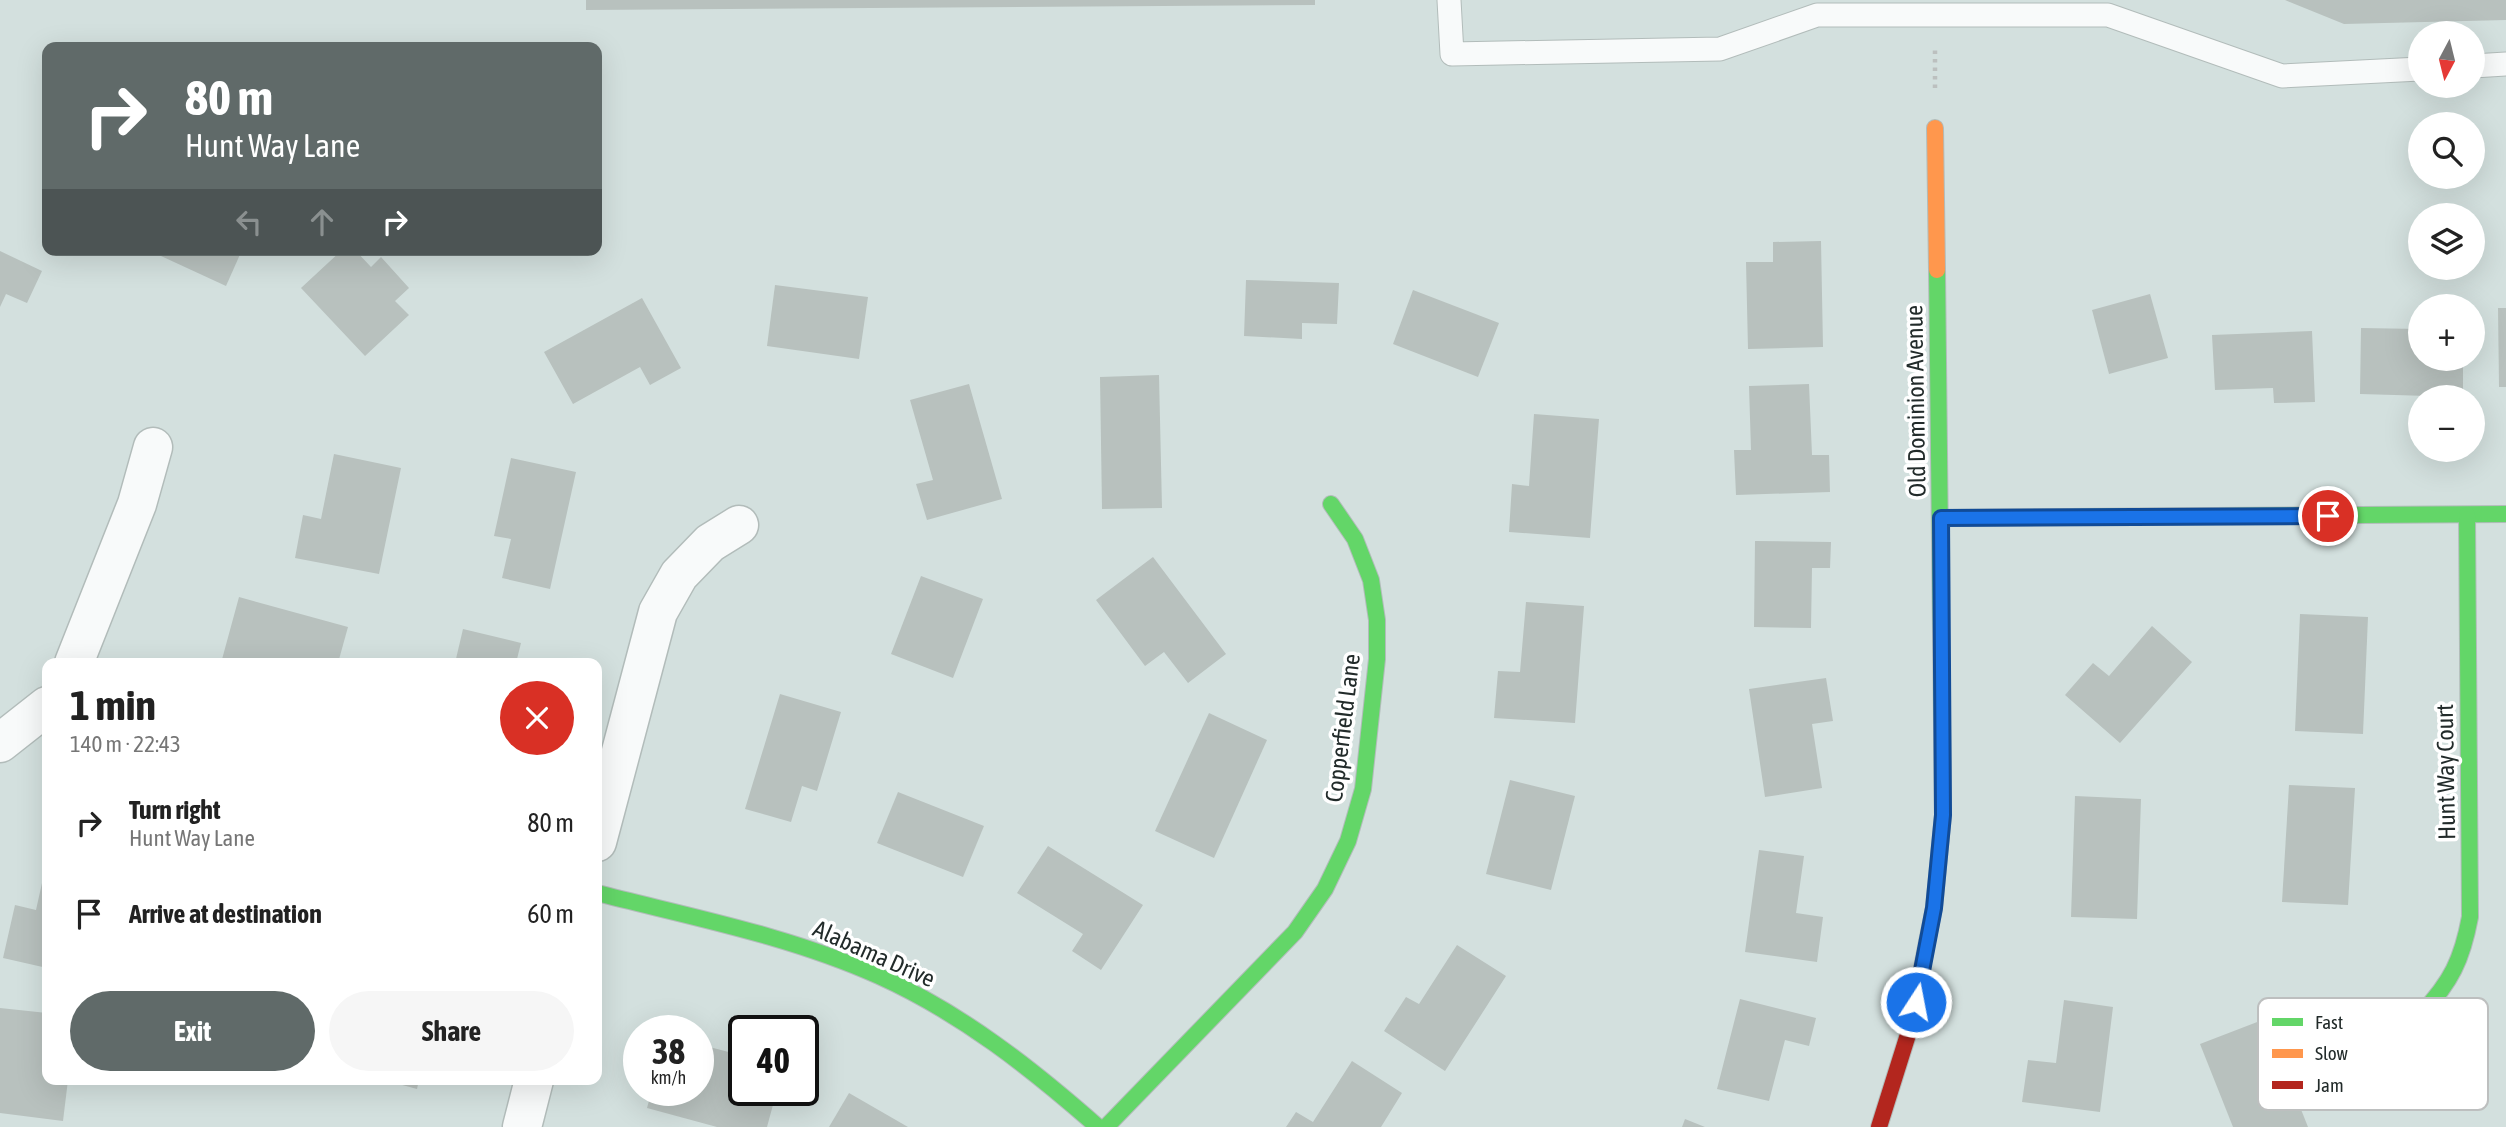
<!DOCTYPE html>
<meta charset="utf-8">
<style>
body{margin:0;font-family:"Asap Condensed",sans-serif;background:#f6f6f6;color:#222;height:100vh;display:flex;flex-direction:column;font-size:26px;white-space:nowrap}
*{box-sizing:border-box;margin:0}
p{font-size:23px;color:#767676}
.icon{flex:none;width:38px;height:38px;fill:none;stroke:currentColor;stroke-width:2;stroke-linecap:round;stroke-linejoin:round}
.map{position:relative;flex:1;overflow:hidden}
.side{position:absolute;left:42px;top:658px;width:560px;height:427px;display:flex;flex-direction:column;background:#fff;border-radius:14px;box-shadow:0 7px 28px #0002}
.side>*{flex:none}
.top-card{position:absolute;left:42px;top:42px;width:560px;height:214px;border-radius:14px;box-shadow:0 7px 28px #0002;background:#606a69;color:#fff;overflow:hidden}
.needle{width:46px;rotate:187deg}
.tools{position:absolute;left:2408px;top:21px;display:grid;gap:14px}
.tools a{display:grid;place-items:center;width:77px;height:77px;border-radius:50%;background:#fff;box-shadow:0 7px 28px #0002;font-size:35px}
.speed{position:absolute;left:623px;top:1015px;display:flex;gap:14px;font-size:35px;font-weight:700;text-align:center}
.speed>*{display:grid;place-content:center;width:91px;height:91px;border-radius:50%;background:#fff;box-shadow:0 7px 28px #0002;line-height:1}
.speed small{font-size:18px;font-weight:400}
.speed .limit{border:4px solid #111;border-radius:10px;background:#fff;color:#111}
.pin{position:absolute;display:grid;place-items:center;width:60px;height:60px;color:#fff;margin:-30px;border:4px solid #fff;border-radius:50%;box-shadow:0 2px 7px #0007}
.me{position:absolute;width:77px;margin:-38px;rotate:11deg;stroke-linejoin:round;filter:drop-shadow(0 0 5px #0008)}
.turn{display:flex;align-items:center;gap:24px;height:147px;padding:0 28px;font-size:32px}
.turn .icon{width:91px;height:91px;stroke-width:2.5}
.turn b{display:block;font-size:49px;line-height:60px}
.lanes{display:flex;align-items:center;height:66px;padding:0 28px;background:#0003;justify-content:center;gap:35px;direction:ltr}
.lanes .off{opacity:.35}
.round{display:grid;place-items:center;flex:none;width:74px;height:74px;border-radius:37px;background:#f6f6f6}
.summary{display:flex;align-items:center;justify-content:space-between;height:119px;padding:0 28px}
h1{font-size:42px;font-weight:700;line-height:52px}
.button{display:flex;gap:14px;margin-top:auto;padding:14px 28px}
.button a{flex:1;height:80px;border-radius:42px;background:#606a69;color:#fff;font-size:28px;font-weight:700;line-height:80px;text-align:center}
.button a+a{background:#f6f6f6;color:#222}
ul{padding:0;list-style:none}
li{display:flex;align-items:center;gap:21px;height:91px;padding:0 28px}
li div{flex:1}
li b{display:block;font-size:26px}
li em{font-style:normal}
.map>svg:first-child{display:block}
.building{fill:#b8c1be}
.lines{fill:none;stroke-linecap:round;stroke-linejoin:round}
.lane-casing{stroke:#b2bcba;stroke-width:25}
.street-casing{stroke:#b2bcba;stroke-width:41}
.fast-casing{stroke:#b2bcba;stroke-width:18}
.slow-casing{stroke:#b2bcba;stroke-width:18}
.jam-casing{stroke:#b2bcba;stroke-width:18}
.path{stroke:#bcc0bf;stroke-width:4.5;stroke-dasharray:3.5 5;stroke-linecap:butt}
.lane{stroke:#f8fafa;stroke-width:23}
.street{stroke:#f8fafa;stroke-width:38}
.fast{stroke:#63d668;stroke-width:16}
.slow{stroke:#ff974d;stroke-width:16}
.jam{stroke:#b3261e;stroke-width:16}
.route-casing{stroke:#114b97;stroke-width:18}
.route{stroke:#1a73e8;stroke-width:12}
.labels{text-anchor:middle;stroke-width:7;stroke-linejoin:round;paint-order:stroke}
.street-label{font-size:24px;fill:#222b2a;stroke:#fff}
.key{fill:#fff;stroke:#bdbfbf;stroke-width:2}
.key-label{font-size:19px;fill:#222b2a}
</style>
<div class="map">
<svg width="2506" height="1127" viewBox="0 0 2506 1127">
<rect width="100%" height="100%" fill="#d3e0de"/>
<g class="building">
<path d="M 586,0 L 1315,0 L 1315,5 L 586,10 Z"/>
<path d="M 2285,0 L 2506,0 L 2506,20 L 2344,24 Z"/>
<path d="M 1821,241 L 1823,347 L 1748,349 L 1746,262 L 1773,262 L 1773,242 Z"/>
<path d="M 148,250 L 242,250 L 226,286 Z"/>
<path d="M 342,250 L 355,250 L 371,267 L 381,257 L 409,288 L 395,301 L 409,315 L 365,356 L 301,288 Z"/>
<path d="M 0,251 L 42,271 L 27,303 L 6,294 L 0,307 Z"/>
<path d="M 1246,280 L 1339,283 L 1337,324 L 1302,323 L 1302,339 L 1244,336 Z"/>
<path d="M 775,285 L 868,297 L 859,359 L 767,346 Z"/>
<path d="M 1413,290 L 1499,323 L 1478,377 L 1393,344 Z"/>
<path d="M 2150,294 L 2168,358 L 2109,374 L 2092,310 Z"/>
<path d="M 642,298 L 681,368 L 650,385 L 640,367 L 573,404 L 544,352 Z"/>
<path d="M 2498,308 L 2506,308 L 2506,387 L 2499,387 Z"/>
<path d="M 2361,328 L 2420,329 L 2420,359 L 2463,359 L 2463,397 L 2360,394 Z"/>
<path d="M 2312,331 L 2315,402 L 2274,403 L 2273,388 L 2215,390 L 2212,335 Z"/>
<path d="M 1159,375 L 1162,508 L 1102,509 L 1100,377 Z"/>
<path d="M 969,384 L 1002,499 L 927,520 L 916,484 L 933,480 L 910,400 Z"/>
<path d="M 1809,384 L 1812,455 L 1829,455 L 1830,492 L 1736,495 L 1734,450 L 1751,450 L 1749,386 Z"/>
<path d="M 1534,414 L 1599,419 L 1590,538 L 1509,532 L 1512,484 L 1529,486 Z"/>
<path d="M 334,454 L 401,468 L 379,574 L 295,558 L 303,515 L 321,519 Z"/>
<path d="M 511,458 L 576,472 L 550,589 L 502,578 L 511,539 L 494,536 Z"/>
<path d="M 1755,541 L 1831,542 L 1830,568 L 1812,568 L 1811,628 L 1754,627 Z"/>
<path d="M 1153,557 L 1226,654 L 1188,683 L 1164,652 L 1145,666 L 1096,600 Z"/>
<path d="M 921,576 L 983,599 L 953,678 L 891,654 Z"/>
<path d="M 239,597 L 348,627 L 338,663 L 221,663 Z"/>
<path d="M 1526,602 L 1584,606 L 1575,723 L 1494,718 L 1498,671 L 1520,672 Z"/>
<path d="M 2300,614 L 2368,617 L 2363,734 L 2295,731 Z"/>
<path d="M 2152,626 L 2192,662 L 2120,743 L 2065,695 L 2093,663 L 2109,676 Z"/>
<path d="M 463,629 L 521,643 L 516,663 L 455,663 Z"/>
<path d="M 1826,678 L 1833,721 L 1812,724 L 1822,788 L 1765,797 L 1749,689 Z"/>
<path d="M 780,694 L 841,712 L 817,791 L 802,786 L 791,822 L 745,809 Z"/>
<path d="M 1209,713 L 1267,740 L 1214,858 L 1155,831 Z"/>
<path d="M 1510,780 L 1575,796 L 1551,890 L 1486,874 Z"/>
<path d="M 2289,785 L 2355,788 L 2348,905 L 2282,902 Z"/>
<path d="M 898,792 L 984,826 L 963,877 L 877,843 Z"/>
<path d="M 2075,796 L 2141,799 L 2137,919 L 2071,917 Z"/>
<path d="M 1048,846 L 1143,905 L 1101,970 L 1072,951 L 1083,934 L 1017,893 Z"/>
<path d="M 1759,850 L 1804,856 L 1796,913 L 1823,917 L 1817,962 L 1745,952 Z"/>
<path d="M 46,865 L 47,865 L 47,968 L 3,958 L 15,905 L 36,910 Z"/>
<path d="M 1457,945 L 1506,976 L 1445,1071 L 1384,1031 L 1406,997 L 1419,1004 Z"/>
<path d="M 1740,999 L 1816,1018 L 1809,1046 L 1785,1040 L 1769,1101 L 1717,1089 Z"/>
<path d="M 2064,1000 L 2113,1007 L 2100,1112 L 2022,1102 L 2028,1060 L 2056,1063 Z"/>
<path d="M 0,1008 L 47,1013 L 47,1080 L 68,1080 L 63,1121 L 0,1113 Z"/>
<path d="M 2265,1019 L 2308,1127 L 2233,1127 L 2200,1044 Z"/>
<path d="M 698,1044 L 744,1056 L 744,1090 L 777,1090 L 767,1127 L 717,1127 L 647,1108 L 652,1090 L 698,1090 Z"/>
<path d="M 1352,1061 L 1402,1093 L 1381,1127 L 1286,1127 L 1296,1112 L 1313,1122 Z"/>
<path d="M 384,1080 L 419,1080 L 417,1089 Z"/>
<path d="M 849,1093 L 908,1127 L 829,1127 Z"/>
<path d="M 1685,1119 L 1705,1127 L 1682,1127 Z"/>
</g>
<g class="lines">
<defs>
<g id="lane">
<path d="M 1449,0 L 1452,54 L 1720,49 L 1817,15 L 2108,15 L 2282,76 L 2420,69"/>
<path d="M 2473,66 L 2506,64"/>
</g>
<g id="street">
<path d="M 74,663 L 137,504 L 153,447"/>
<path d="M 0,743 L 47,706"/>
<path d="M 597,842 L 658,612 L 679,575 L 710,543 L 739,525"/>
<path d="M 522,1127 L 534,1080"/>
</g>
<g id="fast">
<path d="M 1941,518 L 2506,514"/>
<path d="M 597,893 C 691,917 790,936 879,976 C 961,1013 1031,1068 1098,1127"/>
<path d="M 1927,942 L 1934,908 L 1943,815 L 1937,270"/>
<path d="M 2421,1014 C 2451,982 2462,960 2470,917 L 2467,515"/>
<path d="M 1106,1127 L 1295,932 L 1325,889 L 1348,841 L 1363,789 L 1377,659 L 1377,620 L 1371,580 L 1355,539 L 1331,504"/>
</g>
<path id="slow" d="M 1935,128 L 1937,270"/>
<path id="jam" d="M 1879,1127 L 1911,1025 L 1927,942"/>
</defs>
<use href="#lane" class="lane-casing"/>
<use href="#street" class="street-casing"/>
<use href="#fast" class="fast-casing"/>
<use href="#slow" class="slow-casing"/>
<use href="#jam" class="jam-casing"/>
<path class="path" d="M 1935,88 L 1935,48"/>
<use href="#lane" class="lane"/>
<use href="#street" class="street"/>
<use href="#fast" class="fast"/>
<use href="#slow" class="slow"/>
<use href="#jam" class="jam"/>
</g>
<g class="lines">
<defs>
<path id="route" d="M 1916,1002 L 1934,908 L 1943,815 L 1941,518 L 2328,516"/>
</defs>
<use href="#route" class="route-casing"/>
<use href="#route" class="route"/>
</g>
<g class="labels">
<g class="street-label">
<text transform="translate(1916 401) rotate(-91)" y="8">Old Dominion Avenue</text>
<text transform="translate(1343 728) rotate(-83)" y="8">Copperfield Lane</text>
<text transform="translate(2446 772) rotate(-91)" y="8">Hunt Way Court</text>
<text transform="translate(874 954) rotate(24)" y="8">Alabama Drive</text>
</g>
</g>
<rect x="2258" y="998" width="230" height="112" rx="10" class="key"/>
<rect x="2272" y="1018" width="31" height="8" fill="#63d668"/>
<rect x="2272" y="1049" width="31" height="9" fill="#ff974d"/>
<rect x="2272" y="1081" width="31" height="8" fill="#b3261e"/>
<g class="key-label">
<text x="2315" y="1029">Fast</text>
<text x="2315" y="1060">Slow</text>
<text x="2315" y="1092">Jam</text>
</g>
</svg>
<div class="tools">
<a><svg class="needle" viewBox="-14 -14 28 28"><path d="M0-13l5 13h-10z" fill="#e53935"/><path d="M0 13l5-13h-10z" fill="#767676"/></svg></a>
<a><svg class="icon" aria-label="search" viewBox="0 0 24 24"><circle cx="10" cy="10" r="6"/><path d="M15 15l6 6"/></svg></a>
<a><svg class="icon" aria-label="layers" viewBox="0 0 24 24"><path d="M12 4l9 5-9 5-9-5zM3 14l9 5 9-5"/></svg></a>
<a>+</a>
<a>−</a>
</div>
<div class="speed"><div>38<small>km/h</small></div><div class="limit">40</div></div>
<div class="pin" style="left:2328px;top:516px;background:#d93025"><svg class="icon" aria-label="arrive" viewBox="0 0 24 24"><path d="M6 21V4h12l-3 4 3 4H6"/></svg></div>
<svg class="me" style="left:1916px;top:1002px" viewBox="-20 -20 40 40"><circle r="17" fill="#1a73e8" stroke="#fff" stroke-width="3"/><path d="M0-11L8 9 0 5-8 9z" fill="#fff"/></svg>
<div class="top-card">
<div class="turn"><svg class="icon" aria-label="right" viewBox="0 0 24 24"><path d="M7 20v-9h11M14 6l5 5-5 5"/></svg><div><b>80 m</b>Hunt Way Lane</div></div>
<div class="lanes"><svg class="icon off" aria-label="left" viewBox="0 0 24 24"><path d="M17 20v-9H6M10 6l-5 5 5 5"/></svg><svg class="icon off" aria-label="ahead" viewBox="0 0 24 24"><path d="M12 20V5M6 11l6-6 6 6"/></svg><svg class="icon" aria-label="right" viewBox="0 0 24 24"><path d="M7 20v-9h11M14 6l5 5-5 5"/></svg></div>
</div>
<section class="side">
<div class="summary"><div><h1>1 min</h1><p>140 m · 22:43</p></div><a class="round" style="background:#d93025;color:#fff"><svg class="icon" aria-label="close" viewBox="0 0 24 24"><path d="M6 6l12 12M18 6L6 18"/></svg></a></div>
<ul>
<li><svg class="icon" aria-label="right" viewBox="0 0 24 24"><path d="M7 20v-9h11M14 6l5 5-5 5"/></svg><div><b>Turn right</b><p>Hunt Way Lane</p></div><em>80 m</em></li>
<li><svg class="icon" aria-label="arrive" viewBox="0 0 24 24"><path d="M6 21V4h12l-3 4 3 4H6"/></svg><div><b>Arrive at destination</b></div><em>60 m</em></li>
</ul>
<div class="button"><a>Exit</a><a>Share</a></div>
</section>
</div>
